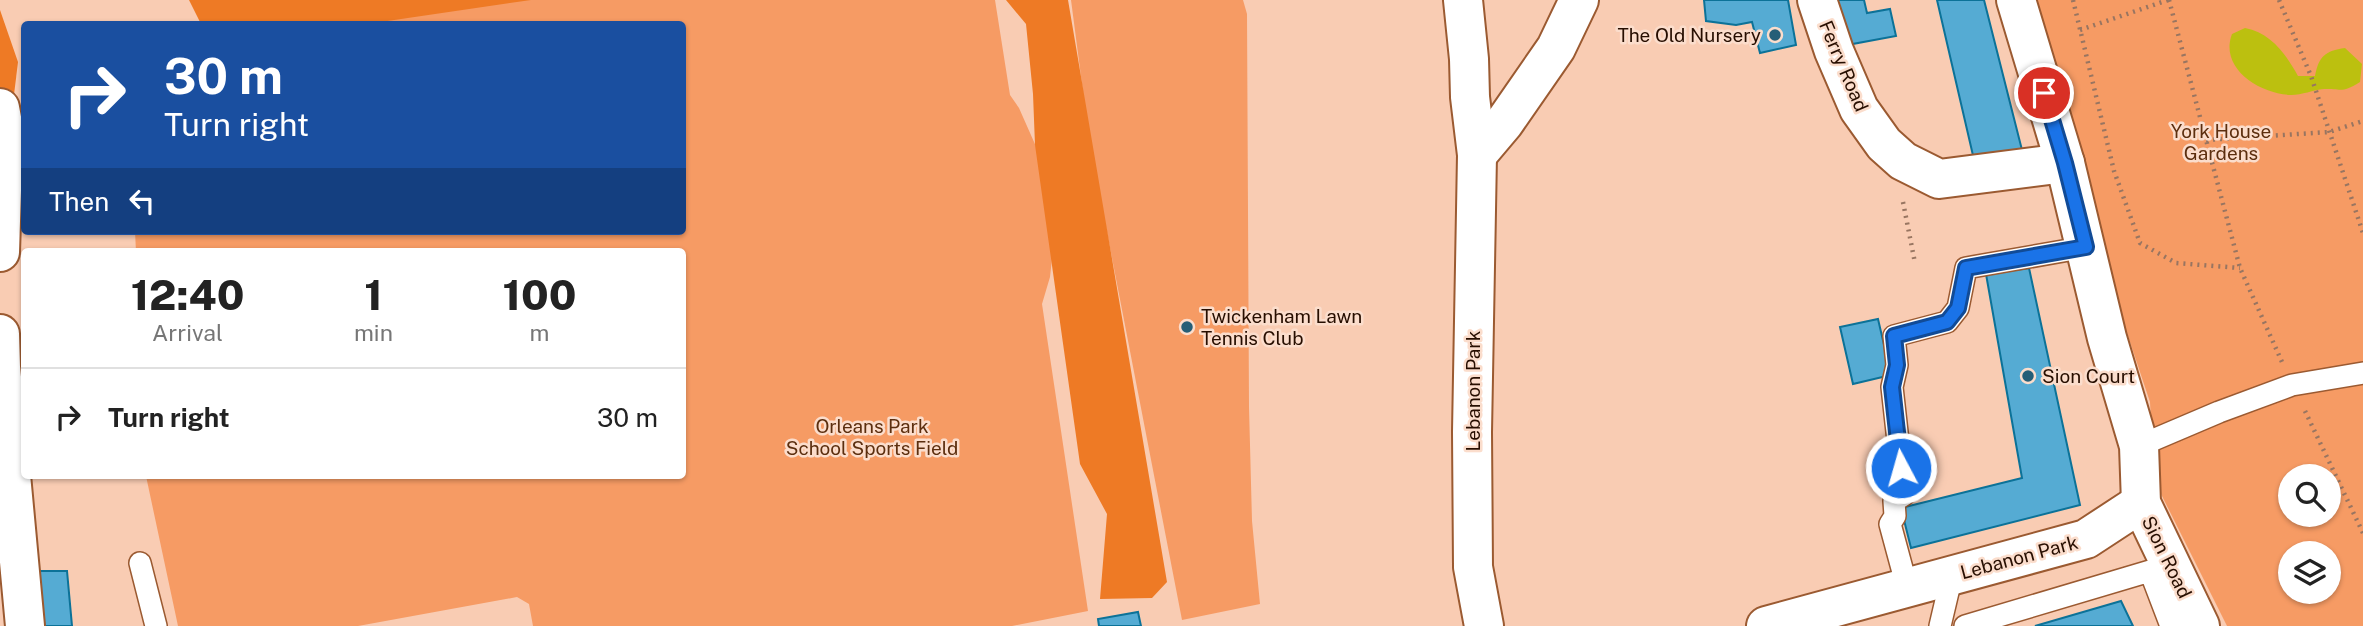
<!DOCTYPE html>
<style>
body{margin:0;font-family:"Public Sans",sans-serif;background:#f2f2f2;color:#222;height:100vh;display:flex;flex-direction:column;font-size:26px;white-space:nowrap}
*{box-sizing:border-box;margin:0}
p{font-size:23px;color:#767676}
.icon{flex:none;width:38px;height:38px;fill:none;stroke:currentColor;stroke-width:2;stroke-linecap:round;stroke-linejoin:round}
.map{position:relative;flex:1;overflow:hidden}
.sheet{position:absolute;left:21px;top:248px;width:665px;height:231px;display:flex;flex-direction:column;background:#fff;border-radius:7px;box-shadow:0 2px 5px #0004}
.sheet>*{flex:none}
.hud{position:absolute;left:21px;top:21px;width:665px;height:214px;border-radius:7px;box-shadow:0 2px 5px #0004;background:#1a4fa0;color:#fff;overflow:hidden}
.buttons{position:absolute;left:2278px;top:464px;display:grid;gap:14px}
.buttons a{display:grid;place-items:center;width:63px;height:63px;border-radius:50%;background:#fff;box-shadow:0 2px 5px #0004;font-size:35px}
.pin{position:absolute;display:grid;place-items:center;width:60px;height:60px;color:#fff;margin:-30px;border:4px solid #fff;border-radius:50%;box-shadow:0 2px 7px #0007}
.me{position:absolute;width:77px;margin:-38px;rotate:354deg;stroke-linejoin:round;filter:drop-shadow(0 0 5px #0008)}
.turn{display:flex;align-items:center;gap:24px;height:147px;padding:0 28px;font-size:32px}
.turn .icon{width:91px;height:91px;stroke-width:2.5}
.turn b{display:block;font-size:49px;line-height:60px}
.then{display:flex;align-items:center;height:66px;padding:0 28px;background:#0003;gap:14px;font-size:26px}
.eta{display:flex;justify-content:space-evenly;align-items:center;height:119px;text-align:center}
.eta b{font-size:42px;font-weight:800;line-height:49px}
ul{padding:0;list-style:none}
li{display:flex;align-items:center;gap:21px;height:98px;padding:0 28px;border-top:2px solid #e0e0e0}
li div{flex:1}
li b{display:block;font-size:26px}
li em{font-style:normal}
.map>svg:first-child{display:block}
.green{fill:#f69b64;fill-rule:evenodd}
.forest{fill:#ee7a25}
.water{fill:#bcc00f}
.building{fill:#55abd3;stroke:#0c7298;stroke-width:2}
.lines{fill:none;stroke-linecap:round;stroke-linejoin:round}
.service-casing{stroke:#9b5a31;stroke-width:24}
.minor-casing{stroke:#9b5a31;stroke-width:42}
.path{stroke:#987561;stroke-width:4.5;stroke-dasharray:2 5;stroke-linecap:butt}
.service{stroke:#fff;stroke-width:21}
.minor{stroke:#fff;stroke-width:38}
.route-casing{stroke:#114b97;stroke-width:18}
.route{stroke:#1a73e8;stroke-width:12}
.poi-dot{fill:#255e77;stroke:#fbddcc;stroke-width:2.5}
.labels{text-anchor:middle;stroke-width:5;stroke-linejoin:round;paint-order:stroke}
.poi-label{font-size:19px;fill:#270e00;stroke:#fbddcc;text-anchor:start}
.street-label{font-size:19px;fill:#270e00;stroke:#fbddcc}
.park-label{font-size:19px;fill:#5c2e0e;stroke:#fbddcc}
</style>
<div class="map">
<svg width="2363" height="626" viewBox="0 0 2363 626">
<rect width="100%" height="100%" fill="#f9ccb3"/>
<g class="green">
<path d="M 449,0 L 995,0 L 1010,95 L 1019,108 L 1038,151 L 1054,240 L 1050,277 L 1042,304 L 1088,611 L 1012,626 L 533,626 L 529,604 L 517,597 L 358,626 L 178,626 L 146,476 L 682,476 L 682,252 L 136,252 L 135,231 L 682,231 L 682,24 L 234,24 Z"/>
<path d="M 1071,0 L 1243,0 L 1247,14 L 1249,407 L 1252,521 L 1260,604 L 1182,620 L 1083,108 L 1085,107 Z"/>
<path d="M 2034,0 L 2363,0 L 2363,626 L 2227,626 L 2154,480 L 2150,402 L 2117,303 ZM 2291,476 L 2329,476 L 2329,514 L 2291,514 ZM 2291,553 L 2329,553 L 2329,592 L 2291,592 Z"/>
</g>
<g class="forest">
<path d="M 189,0 L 531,0 L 367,24 L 201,24 Z"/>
<path d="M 1006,0 L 1068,0 L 1167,582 L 1152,598 L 1100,599 L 1107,514 L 1080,464 L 1035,145 L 1033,94 L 1026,24 Z"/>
<path d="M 0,10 L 18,62 L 11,119 L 0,127 Z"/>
</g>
<path class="water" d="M 2245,28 C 2271,33 2286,54 2298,76 L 2315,76 C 2319,56 2325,51 2345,48 L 2362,64 L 2360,82 C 2342,93 2343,89 2324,89 C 2313,90 2302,95 2291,95 C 2259,94 2219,68 2232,34 Z"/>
<g class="building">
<path d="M 1704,0 L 1788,0 L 1796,45 L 1760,53 L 1752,22 L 1736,25 L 1706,21 Z"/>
<path d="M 1834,0 L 1864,0 L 1867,13 L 1890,9 L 1896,36 L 1847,45 Z"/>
<path d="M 1937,0 L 1984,0 L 2023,154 L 1975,164 Z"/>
<path d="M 2029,268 L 2080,505 L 1911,548 L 1901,508 L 2022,478 L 1986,274 Z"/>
<path d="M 1878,319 L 1891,375 L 1853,384 L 1840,327 Z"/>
<path d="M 36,571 L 67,571 L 72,626 L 41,626 Z"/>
<path d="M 2121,601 L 2133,626 L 2035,626 Z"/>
<path d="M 1138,612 L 1141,626 L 1099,626 L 1098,619 Z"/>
</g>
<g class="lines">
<defs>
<g id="service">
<path d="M 2139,446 L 2219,412 L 2292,385 L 2363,373"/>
<path d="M 140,563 L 156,626"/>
<path d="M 1907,587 L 1890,524 L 1895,516 L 1894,501 L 1904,495 L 1892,387 L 1897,365 L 1894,336 L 1947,322 L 1958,308 L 1966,268 L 2086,247"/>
<path d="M 1940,626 L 1952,575"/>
<path d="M 1965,626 L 2150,571 L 2171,626"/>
</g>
<g id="minor">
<path d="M 1463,0 L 1469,59 L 1470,97 L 1477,155 L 1472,432 L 1473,567 L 1484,626"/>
<path d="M 1817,0 L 1834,51 L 1859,109 L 1884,144 L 1903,161 L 1939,179 L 2065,163"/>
<path d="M 2016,0 L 2065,163 L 2107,338 L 2139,446 L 2141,503 L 2200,626"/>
<path d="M 0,108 L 4,129 L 0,252"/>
<path d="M 1477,155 L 1504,123 L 1556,48 L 1579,0"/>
<path d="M 0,334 L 1,367 L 25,626"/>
<path d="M 1766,626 L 2086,539 L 2141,503"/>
</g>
</defs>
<use href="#service" class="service-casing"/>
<use href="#minor" class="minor-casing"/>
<g class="path">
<path d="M 2073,0 L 2114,171 L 2140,243 L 2176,263 L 2240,268"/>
<path d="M 2169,0 L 2240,268 L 2282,362"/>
<path d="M 2279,0 L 2311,76 L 2363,233"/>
<path d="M 2080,30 L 2168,0"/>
<path d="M 2206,140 L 2329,132 L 2363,121"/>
<path d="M 1903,202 L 1915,263"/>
<path d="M 2305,411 L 2363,533"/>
</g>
<use href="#service" class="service"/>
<use href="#minor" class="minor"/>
</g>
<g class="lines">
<defs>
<path id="route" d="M 1901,468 L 1892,387 L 1897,365 L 1894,336 L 1947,322 L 1958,308 L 1966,268 L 2086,247 L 2065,163 L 2044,93"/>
</defs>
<use href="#route" class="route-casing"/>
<use href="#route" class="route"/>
</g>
<g class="poi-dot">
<circle cx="1775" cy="35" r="7"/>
<circle cx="1187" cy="327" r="7"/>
<circle cx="2028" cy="376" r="7"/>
</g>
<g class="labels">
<g class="poi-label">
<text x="1761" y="42" text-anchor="end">The Old Nursery</text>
<text x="1201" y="323">Twickenham Lawn<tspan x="1201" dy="22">Tennis Club</tspan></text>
<text x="2042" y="383">Sion Court</text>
</g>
<g class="street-label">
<text transform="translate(1844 66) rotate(67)" y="7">Ferry Road</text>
<text transform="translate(1473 391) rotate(-90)" y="7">Lebanon Park</text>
<text transform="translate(2019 557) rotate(-15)" y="7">Lebanon Park</text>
<text transform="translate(2167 557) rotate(64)" y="7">Sion Road</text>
</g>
<g class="park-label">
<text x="2221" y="138">York House<tspan x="2221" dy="22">Gardens</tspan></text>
<text x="872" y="433">Orleans Park<tspan x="872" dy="22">School Sports Field</tspan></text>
</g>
</g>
</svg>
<div class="buttons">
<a><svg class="icon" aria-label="search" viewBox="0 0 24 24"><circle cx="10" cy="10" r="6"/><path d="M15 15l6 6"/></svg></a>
<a><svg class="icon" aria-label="layers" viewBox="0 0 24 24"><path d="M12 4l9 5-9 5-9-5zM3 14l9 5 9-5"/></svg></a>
</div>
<div class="pin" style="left:2044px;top:93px;background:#d93025"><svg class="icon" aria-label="arrive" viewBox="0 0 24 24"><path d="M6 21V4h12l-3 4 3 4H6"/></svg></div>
<svg class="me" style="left:1901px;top:468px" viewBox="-20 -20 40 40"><circle r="17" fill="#1a73e8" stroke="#fff" stroke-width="3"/><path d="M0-11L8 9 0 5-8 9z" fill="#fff"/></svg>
<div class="hud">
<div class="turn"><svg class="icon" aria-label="right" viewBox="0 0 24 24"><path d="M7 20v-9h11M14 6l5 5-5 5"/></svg><div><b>30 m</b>Turn right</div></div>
<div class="then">Then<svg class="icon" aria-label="left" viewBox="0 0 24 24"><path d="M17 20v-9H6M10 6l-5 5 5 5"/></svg></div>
</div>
<section class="sheet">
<div class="eta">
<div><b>12:40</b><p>Arrival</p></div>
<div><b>1</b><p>min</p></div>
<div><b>100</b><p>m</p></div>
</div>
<ul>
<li><svg class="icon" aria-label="right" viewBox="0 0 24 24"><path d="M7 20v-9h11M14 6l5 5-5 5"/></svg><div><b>Turn right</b></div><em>30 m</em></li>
</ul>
</section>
</div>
